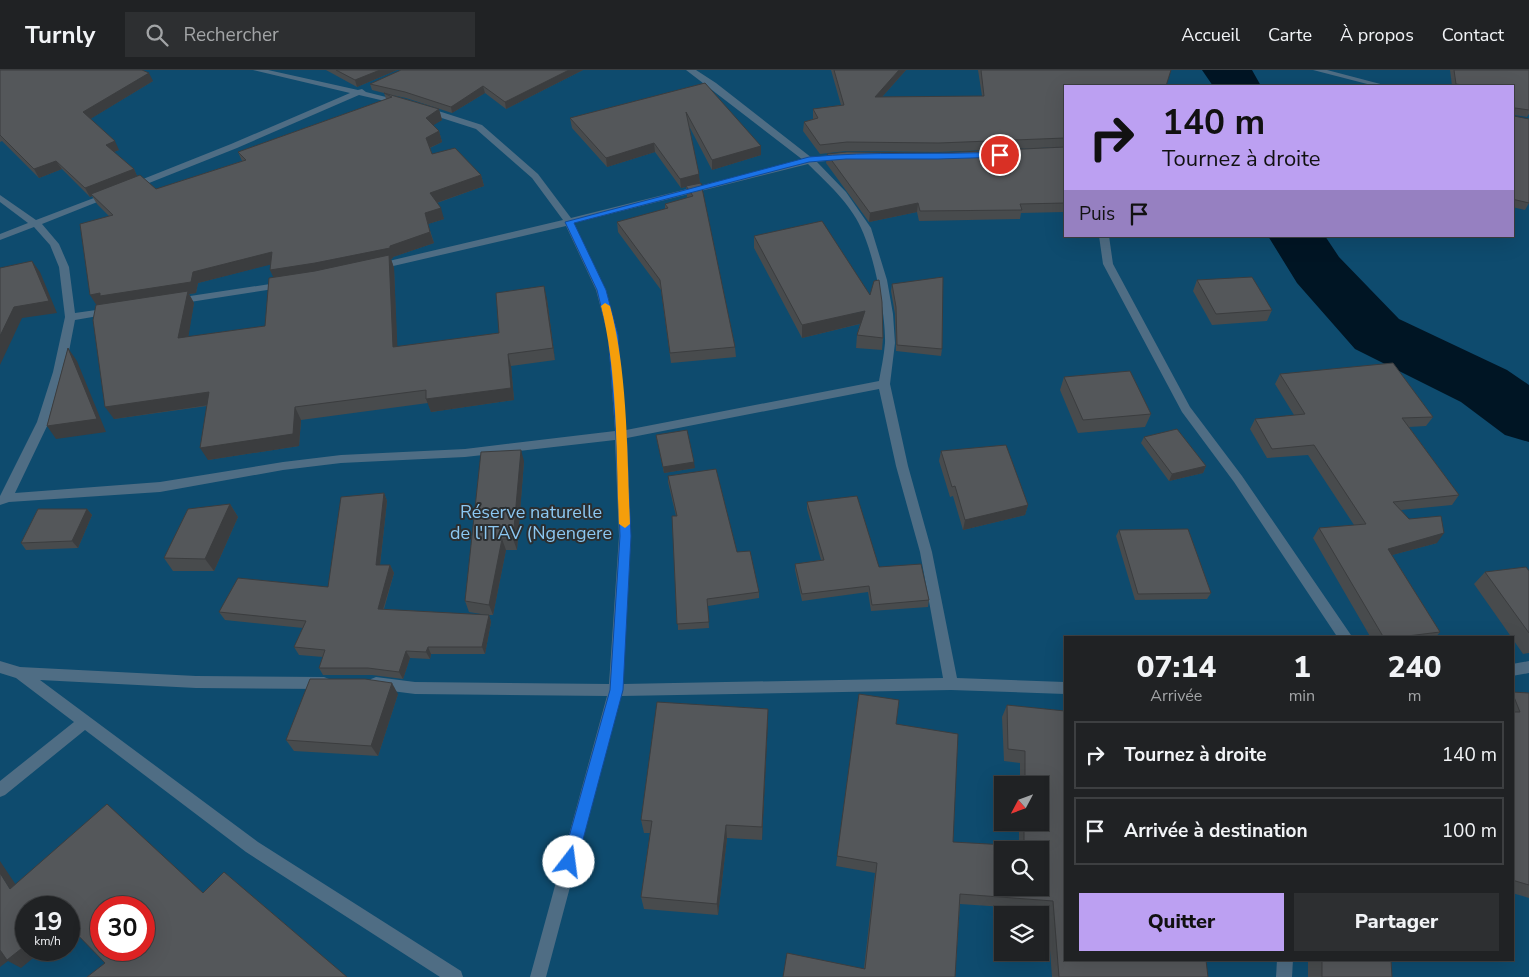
<!DOCTYPE html>
<html lang="fr">
<meta charset="utf-8">
<style>
body{margin:0;font-family:"Nunito Sans",sans-serif;background:#2d2f31;color:#f1f3f6;height:100vh;display:flex;flex-direction:column;font-size:19px;white-space:nowrap}
*{box-sizing:border-box;margin:0}
p{font-size:16px;color:#a2a4a6}
.icon{flex:none;width:28px;height:28px;fill:none;stroke:currentColor;stroke-width:2;stroke-linecap:round;stroke-linejoin:round}
.map{position:relative;flex:1;overflow:hidden}
.details{position:absolute;left:1064px;top:566px;width:450px;height:325px;display:flex;flex-direction:column;background:#202224;border-radius:0px;box-shadow:0 5px 20px #0002,0 0 0 1px #3d3f41}
.details>*{flex:none}
.top-card{position:absolute;left:1064px;top:15px;width:450px;height:152px;border-radius:0px;box-shadow:0 5px 20px #0002,0 0 0 1px #3d3f41;background:#bca0f2;color:#111;overflow:hidden}
.needle{width:32px;rotate:229deg}
.tools{position:absolute;left:994px;top:706px;display:grid;gap:10px}
.tools a{display:grid;place-items:center;width:55px;height:55px;border-radius:0px;background:#202224;box-shadow:0 5px 20px #0002,0 0 0 1px #3d3f41;font-size:25px}
.speed{position:absolute;left:15px;top:826px;display:flex;gap:10px;font-size:25px;font-weight:700;text-align:center}
.speed>*{display:grid;place-content:center;width:65px;height:65px;border-radius:50%;background:#202224;box-shadow:0 5px 20px #0002,0 0 0 1px #3d3f41;line-height:1}
.speed small{font-size:12px;font-weight:400}
.speed .limit{border:8px solid #d22;background:#fff;color:#111}
.pin{position:absolute;display:grid;place-items:center;width:42px;height:42px;color:#fff;margin:-21px;border:2px solid #fff;border-radius:50%;box-shadow:0 1px 5px #0007}
.me{position:absolute;width:55px;margin:-28px;rotate:15deg;stroke-linejoin:round;filter:drop-shadow(0 0 4px #0008)}
.turn{display:flex;align-items:center;gap:18px;height:105px;padding:0 15px;font-size:22px}
.turn .icon{width:65px;height:65px;stroke-width:2.5}
.turn b{display:block;font-size:35px;line-height:42px}
.then{display:flex;align-items:center;height:48px;padding:0 15px;background:#0003;gap:10px;font-size:19px}
.eta{display:flex;justify-content:space-evenly;align-items:center;height:85px;text-align:center}
.eta b{font-size:30px;font-weight:800;line-height:35px}
.primary-button{display:flex;gap:10px;margin-top:auto;padding:10px 15px}
.primary-button a{flex:1;height:58px;border-radius:0px;background:#bca0f2;color:#111;font-size:20px;font-weight:800;line-height:58px;text-align:center}
.primary-button a+a{background:#2d2f31;color:#f1f3f6}
ul{padding:0;list-style:none}
li{display:flex;align-items:center;gap:15px;height:68px;margin:0 10px 8px;padding:0 5px;border:2px solid #3d3f41;border-radius:0px}
li div{flex:1}
li b{display:block;font-size:19px}
li em{font-style:normal}
header{display:flex;align-items:center;gap:30px;box-sizing:border-box;height:70px;padding:0 25px;background:#202224;border-bottom:1px solid #3d3f41}
header strong{font-size:24px}
nav{display:flex;gap:28px;margin-inline-start:auto;font-size:18px}
.search{width:350px;height:45px;background:#2d2f31;display:flex;align-items:center;gap:12px;box-sizing:border-box;padding:0 18px;border-radius:0px;color:#a2a4a6;font-size:19px}
.map>svg:first-child{display:block}
.green{fill:#0e4b6e;fill-rule:evenodd}
.lines{fill:none;stroke-linecap:round;stroke-linejoin:round}
.river{fill:#001524;fill-rule:evenodd}
.minor{fill:#4f6d84;fill-rule:evenodd}
.wall{fill:#484b4d;fill-rule:evenodd}
.shaded-wall{fill:#3b3d3f}
.building{fill:#54575a;stroke:#3b3d3f;fill-rule:evenodd}
.route{fill:#1a73e8;stroke:#114b97}
.slow{fill:#f59e0b}
.labels{text-anchor:middle;stroke-width:4;stroke-linejoin:round;paint-order:stroke}
.park-label{font-size:18px;fill:#8cc7f1;stroke:#2b2e30}
</style>
<header>
<strong>Turnly</strong>
<div class="search"><svg class="icon" aria-label="search" viewBox="0 0 24 24"><circle cx="10" cy="10" r="6"/><path d="M15 15l6 6"/></svg>Rechercher</div>
<nav><a>Accueil</a><a>Carte</a><a>À propos</a><a>Contact</a></nav>
</header>
<div class="map">
<svg width="1529" height="907" viewBox="0 0 1529 907">
<rect width="100%" height="100%" fill="#2b2e30"/>
<path class="green" d="M 0,0 L 1529,0 L 1529,907 L 0,907 ZM 1065,16 L 1512,16 L 1512,166 L 1065,166 ZM 1065,568 L 1512,568 L 1512,890 L 1065,890 ZM 1002,715 L 1040,715 L 1040,752 L 1002,752 ZM 1002,780 L 1040,780 L 1040,818 L 1002,818 ZM 26,838 L 69,838 L 69,880 L 26,880 ZM 101,838 L 144,838 L 144,880 L 101,880 ZM 1002,845 L 1040,845 L 1040,882 L 1002,882 Z"/>
<g class="lines">
<g class="river">
<path d="M 1202,0 L 1252,0 L 1261,16 L 1213,16 Z"/>
<path d="M 1268,166 L 1325,166 L 1339,187 L 1399,249 L 1507,300 L 1529,315 L 1529,372 L 1505,365 L 1461,332 L 1355,279 L 1297,213 Z"/>
</g>
<g class="minor">
<path d="M 253,0 L 268,0 L 358,20 L 362,19 L 366,22 L 406,32 L 402,35 L 359,25 L 237,78 L 134,119 L 128,119 L 128,115 L 231,74 L 350,23 Z"/>
<path d="M 686,0 L 696,0 L 716,13 L 812,88 L 843,83 L 847,86 L 843,89 L 817,92 L 846,122 L 871,158 L 887,210 L 893,244 L 895,273 L 890,314 L 908,396 L 932,482 L 957,608 L 1065,612 L 1065,624 L 951,620 L 621,626 L 546,907 L 530,907 L 607,626 L 415,624 L 376,619 L 371,617 L 369,613 L 371,609 L 376,607 L 415,612 L 609,614 L 619,466 L 615,370 L 465,387 L 341,393 L 283,400 L 160,422 L 9,432 L 0,435 L 0,426 L 37,352 L 53,302 L 65,247 L 59,197 L 50,175 L 34,157 L 0,170 L 0,164 L 28,153 L 0,132 L 0,125 L 36,150 L 107,123 L 113,123 L 115,125 L 42,154 L 59,174 L 69,197 L 75,243 L 110,238 L 115,241 L 110,244 L 75,250 L 65,302 L 49,352 L 15,423 L 160,412 L 283,392 L 341,385 L 465,379 L 615,361 L 608,265 L 596,220 L 566,156 L 376,200 L 371,197 L 376,194 L 563,150 L 532,108 L 476,59 L 423,42 L 423,38 L 429,38 L 482,55 L 538,104 L 571,148 L 803,90 ZM 808,94 C 827,113 850,133 861,158 C 874,185 886,244 885,273 C 884,286 881,299 879,311 L 626,360 L 618,265 L 606,220 L 574,153 ZM 879,319 L 896,396 L 920,482 L 943,608 L 623,614 L 631,466 L 627,368 Z"/>
<path d="M 1313,0 L 1327,0 L 1388,16 L 1375,16 Z"/>
<path d="M 1099,166 L 1109,166 L 1113,194 L 1190,337 L 1242,406 L 1353,568 L 1338,568 L 1234,412 L 1182,342 L 1103,194 Z"/>
<path d="M 283,212 L 288,215 L 287,217 L 177,234 L 172,231 L 177,228 Z"/>
<path d="M 0,591 L 20,597 L 196,606 L 324,607 L 329,609 L 331,613 L 329,617 L 324,619 L 196,618 L 40,610 L 258,772 L 461,901 L 463,907 L 440,907 L 246,782 L 85,660 L 5,725 L 0,727 L 0,711 L 74,652 L 16,608 L 0,603 Z"/>
<path d="M 1529,591 L 1529,603 L 1512,606 L 1512,594 Z"/>
<path d="M 1277,890 L 1293,890 L 1292,907 L 1276,907 Z"/>
</g>
</g>
<g class="wall">
<path d="M 0,0 L 153,11 L 90,49 L 119,80 L 114,82 L 134,99 L 137,106 L 156,119 L 242,91 L 238,82 L 386,29 L 384,23 L 372,20 L 370,14 L 401,0 L 583,0 L 506,39 L 485,23 L 452,43 L 406,28 L 392,25 L 439,39 L 442,50 L 433,55 L 439,61 L 442,72 L 430,78 L 432,84 L 481,105 L 484,116 L 437,133 L 444,149 L 428,154 L 434,173 L 393,187 L 393,188 L 391,189 L 394,198 L 397,277 L 499,263 L 547,229 L 555,290 L 511,296 L 514,330 L 431,342 L 428,333 L 301,350 L 299,376 L 208,390 L 207,336 L 114,349 L 96,235 L 109,146 L 97,134 L 92,126 L 90,127 L 62,99 L 39,108 L 2,71 L 0,72 ZM 271,194 L 270,200 L 274,207 L 265,256 L 188,267 L 194,233 L 189,224 L 196,223 L 198,213 Z"/>
<path d="M 326,0 L 397,0 L 357,17 Z"/>
<path d="M 831,0 L 906,0 L 882,27 L 982,26 L 978,0 L 1171,0 L 1065,16 L 1065,142 L 1021,143 L 1020,149 L 919,151 L 917,142 L 869,152 L 826,93 L 827,84 L 939,83 L 1063,77 L 938,82 L 846,81 L 820,84 L 803,61 L 804,52 L 813,49 L 813,39 L 841,35 Z"/>
<path d="M 1450,0 L 1529,0 L 1529,44 L 1527,47 L 1514,45 L 1529,133 L 1525,140 L 1512,137 L 1512,16 L 1452,16 Z"/>
<path d="M 705,13 L 761,85 L 712,100 L 689,56 L 700,113 L 735,277 L 736,287 L 671,293 L 661,220 L 618,162 L 617,152 L 665,139 L 665,134 L 688,128 L 687,127 L 686,117 L 681,118 L 655,82 L 607,97 L 572,58 L 570,48 Z"/>
<path d="M 754,166 L 883,268 L 882,280 L 856,278 L 857,265 L 860,254 L 802,268 L 754,178 Z"/>
<path d="M 1197,210 L 1272,240 L 1267,251 L 1212,255 L 1193,221 Z"/>
<path d="M 892,214 L 942,279 L 941,286 L 896,281 L 895,244 L 891,221 Z"/>
<path d="M 1280,304 L 1433,347 L 1426,356 L 1409,357 L 1459,425 L 1452,435 L 1401,440 L 1409,449 L 1437,473 L 1392,485 L 1440,562 L 1435,568 L 1371,568 L 1313,468 L 1319,458 L 1354,455 L 1308,385 L 1267,388 L 1250,359 L 1255,349 L 1294,345 L 1275,314 Z"/>
<path d="M 1064,307 L 1151,344 L 1145,357 L 1078,363 L 1060,320 Z"/>
<path d="M 656,365 L 695,398 L 664,403 Z"/>
<path d="M 1144,367 L 1206,396 L 1203,403 L 1169,411 L 1141,373 Z"/>
<path d="M 941,381 L 1028,435 L 1025,445 L 963,460 L 953,426 L 950,427 L 939,391 Z"/>
<path d="M 524,391 L 517,480 L 506,480 L 493,545 L 489,545 L 491,552 L 485,584 L 431,584 L 430,589 L 410,588 L 403,609 L 372,605 L 323,605 L 319,598 L 323,587 L 299,585 L 294,577 L 303,558 L 225,550 L 219,542 L 328,517 L 384,423 L 387,431 L 380,495 L 390,495 L 394,503 L 384,539 L 487,545 L 469,542 L 465,531 Z"/>
<path d="M 668,406 L 737,482 L 759,522 L 759,528 L 708,536 L 709,558 L 678,560 L 676,446 L 668,412 Z"/>
<path d="M 807,432 L 879,497 L 929,530 L 928,537 L 871,541 L 868,522 L 802,531 L 795,500 L 795,494 L 821,490 L 807,439 Z"/>
<path d="M 230,434 L 238,447 L 214,501 L 173,501 L 164,488 Z"/>
<path d="M 87,439 L 92,445 L 78,478 L 26,480 L 21,473 Z"/>
<path d="M 1119,460 L 1211,523 L 1207,529 L 1135,530 L 1116,466 Z"/>
<path d="M 1529,501 L 1529,583 L 1523,584 L 1512,568 L 1474,514 L 1485,502 Z"/>
<path d="M 1512,622 L 1529,623 L 1529,828 L 1512,823 Z"/>
<path d="M 398,624 L 378,686 L 294,681 L 286,670 Z"/>
<path d="M 859,624 L 896,654 L 953,772 L 1019,776 L 1019,752 L 1040,752 L 1040,715 L 1020,715 L 1020,693 L 1004,691 L 1002,647 L 1007,635 L 1065,641 L 1065,890 L 1208,907 L 1052,907 L 1047,840 L 960,834 L 955,907 L 864,898 L 875,803 L 836,796 Z"/>
<path d="M 768,639 L 762,770 L 727,768 L 718,845 L 644,839 L 641,827 L 650,763 L 644,763 L 641,750 Z"/>
<path d="M 1308,890 L 1391,890 L 1392,907 L 1308,907 Z"/>
</g>
<g class="shaded-wall">
<path d="M 380,0 L 397,0 L 357,17 L 355,10 Z"/>
<path d="M 569,0 L 583,0 L 506,39 L 505,32 Z"/>
<path d="M 899,0 L 906,0 L 874,36 L 875,27 Z"/>
<path d="M 149,3 L 153,11 L 87,51 L 83,42 Z"/>
<path d="M 483,16 L 485,23 L 452,43 L 451,37 Z"/>
<path d="M 439,39 L 442,50 L 429,58 L 426,48 Z"/>
<path d="M 439,61 L 442,72 L 429,78 L 426,68 Z"/>
<path d="M 115,71 L 119,80 L 111,83 L 106,75 Z"/>
<path d="M 654,73 L 655,82 L 607,97 L 606,88 Z"/>
<path d="M 761,76 L 761,85 L 712,100 L 712,90 Z"/>
<path d="M 56,91 L 62,99 L 39,108 L 34,99 Z"/>
<path d="M 134,99 L 138,108 L 91,124 L 92,126 L 90,127 L 85,118 Z"/>
<path d="M 699,104 L 700,114 L 681,118 L 680,109 Z"/>
<path d="M 481,105 L 484,116 L 433,134 L 430,123 Z"/>
<path d="M 918,133 L 917,142 L 869,152 L 870,143 Z"/>
<path d="M 441,138 L 444,149 L 428,154 L 425,143 Z"/>
<path d="M 430,162 L 434,173 L 393,187 L 393,188 L 391,189 L 394,198 L 398,290 L 275,211 L 270,200 Z"/>
<path d="M 272,182 L 277,193 L 198,213 L 196,223 L 189,224 L 194,233 L 186,281 L 97,236 L 90,225 L 193,202 Z"/>
<path d="M 32,191 L 40,202 L 57,243 L 22,248 L 0,295 L 0,266 Z"/>
<path d="M 544,216 L 547,229 L 555,290 L 553,278 Z"/>
<path d="M 865,241 L 863,253 L 802,268 L 802,255 Z"/>
<path d="M 68,278 L 77,291 L 106,362 L 56,369 L 47,356 Z"/>
<path d="M 508,284 L 511,296 L 514,330 L 431,342 L 426,329 Z"/>
<path d="M 209,322 L 216,334 L 114,349 L 105,337 Z"/>
<path d="M 295,337 L 301,350 L 299,376 L 208,390 L 200,378 Z"/>
<path d="M 521,380 L 524,391 L 517,480 L 513,469 Z"/>
<path d="M 694,392 L 695,398 L 664,403 L 663,397 Z"/>
<path d="M 1206,396 L 1203,403 L 1169,411 L 1172,404 Z"/>
<path d="M 384,423 L 387,431 L 379,503 L 376,495 Z"/>
<path d="M 230,434 L 238,447 L 214,501 L 205,489 Z"/>
<path d="M 1028,435 L 1025,445 L 963,460 L 965,450 Z"/>
<path d="M 87,439 L 92,445 L 78,478 L 72,471 Z"/>
<path d="M 1444,463 L 1437,473 L 1381,488 L 1388,479 Z"/>
<path d="M 502,469 L 506,480 L 493,545 L 489,535 Z"/>
<path d="M 390,495 L 394,503 L 381,546 L 378,539 Z"/>
<path d="M 489,545 L 491,552 L 485,584 L 482,577 Z"/>
<path d="M 428,577 L 431,584 L 430,589 L 426,582 Z"/>
<path d="M 406,581 L 410,588 L 403,609 L 399,602 Z"/>
<path d="M 392,613 L 398,624 L 378,686 L 371,676 Z"/>
<path d="M 768,639 L 768,653 L 762,770 L 762,757 Z"/>
<path d="M 107,734 L 118,744 L 213,832 L 203,823 Z"/>
<path d="M 726,755 L 727,768 L 718,845 L 717,834 Z"/>
<path d="M 0,791 L 24,827 L 10,819 L 0,803 Z"/>
<path d="M 26,875 L 26,880 L 43,880 L 21,898 L 8,891 L 0,897 L 0,879 Z"/>
</g>
<g class="building">
<path d="M 0,0 L 142,0 L 149,3 L 83,42 L 115,71 L 106,75 L 134,99 L 85,118 L 56,91 L 34,99 L 0,65 Z"/>
<path d="M 336,0 L 380,0 L 355,10 Z"/>
<path d="M 401,0 L 569,0 L 505,32 L 483,16 L 451,37 L 405,22 L 370,14 Z"/>
<path d="M 834,0 L 899,0 L 875,27 L 984,26 L 981,0 L 1171,0 L 1166,16 L 1065,16 L 1065,68 L 939,73 L 847,72 L 820,75 L 804,52 L 818,48 L 813,39 L 844,35 Z"/>
<path d="M 1454,0 L 1529,0 L 1529,40 L 1515,38 L 1514,46 L 1529,49 L 1529,133 L 1512,129 L 1512,16 L 1471,16 L 1456,14 Z"/>
<path d="M 705,13 L 761,76 L 712,90 L 686,42 L 699,104 L 680,109 L 654,73 L 606,88 L 570,48 Z"/>
<path d="M 384,23 L 439,39 L 426,48 L 439,61 L 426,68 L 432,84 L 455,78 L 481,105 L 430,123 L 441,138 L 425,143 L 430,162 L 390,176 L 390,178 L 315,193 L 270,200 L 272,182 L 193,202 L 191,212 L 100,226 L 100,223 L 90,225 L 80,154 L 113,145 L 91,124 L 140,105 L 156,119 L 246,90 L 238,82 L 392,27 Z"/>
<path d="M 1065,77 L 1065,133 L 1020,134 L 1022,140 L 920,141 L 918,133 L 870,143 L 827,84 L 847,82 L 939,83 Z"/>
<path d="M 701,113 L 735,277 L 670,283 L 660,210 L 617,152 L 668,138 L 665,134 L 693,126 L 686,116 Z"/>
<path d="M 822,151 L 870,225 L 874,211 L 879,210 L 882,232 L 883,268 L 857,265 L 865,241 L 802,255 L 754,166 Z"/>
<path d="M 389,185 L 393,277 L 499,263 L 496,223 L 544,216 L 553,278 L 508,284 L 511,318 L 426,329 L 426,320 L 295,337 L 293,364 L 200,378 L 209,322 L 105,337 L 93,250 L 96,235 L 188,221 L 178,268 L 265,256 L 269,208 L 315,201 Z"/>
<path d="M 32,191 L 49,231 L 14,237 L 0,266 L 0,198 Z"/>
<path d="M 943,207 L 942,279 L 897,275 L 896,237 L 892,214 Z"/>
<path d="M 1252,207 L 1272,240 L 1216,244 L 1197,210 Z"/>
<path d="M 68,278 L 97,349 L 47,356 Z"/>
<path d="M 1393,293 L 1433,347 L 1402,348 L 1459,425 L 1393,432 L 1409,449 L 1441,446 L 1444,463 L 1388,479 L 1440,562 L 1391,568 L 1384,568 L 1319,458 L 1366,454 L 1314,375 L 1272,379 L 1255,349 L 1305,344 L 1280,304 Z"/>
<path d="M 1130,301 L 1151,344 L 1083,350 L 1064,307 Z"/>
<path d="M 1177,359 L 1206,396 L 1172,404 L 1144,367 Z"/>
<path d="M 687,360 L 694,392 L 663,397 L 656,365 Z"/>
<path d="M 1006,375 L 1028,435 L 965,450 L 955,416 L 952,417 L 941,381 Z"/>
<path d="M 521,380 L 513,469 L 502,469 L 489,535 L 465,531 L 481,382 Z"/>
<path d="M 716,399 L 737,482 L 750,481 L 759,522 L 707,529 L 709,552 L 677,554 L 672,446 L 677,446 L 668,406 Z"/>
<path d="M 384,423 L 376,495 L 390,495 L 378,539 L 489,545 L 482,577 L 428,577 L 426,582 L 406,581 L 399,602 L 368,598 L 319,598 L 325,580 L 294,577 L 306,551 L 219,542 L 238,508 L 328,517 L 341,427 Z"/>
<path d="M 857,426 L 879,497 L 921,494 L 929,530 L 872,535 L 869,516 L 802,524 L 795,494 L 824,490 L 807,432 Z"/>
<path d="M 230,434 L 205,489 L 164,488 L 188,439 Z"/>
<path d="M 38,439 L 87,439 L 72,471 L 21,473 Z"/>
<path d="M 1188,459 L 1211,523 L 1138,524 L 1119,460 Z"/>
<path d="M 1526,497 L 1529,501 L 1529,563 L 1485,502 Z"/>
<path d="M 310,609 L 365,609 L 392,613 L 371,676 L 286,670 Z"/>
<path d="M 1512,622 L 1529,623 L 1529,815 L 1512,810 L 1512,642 L 1520,642 Z"/>
<path d="M 859,624 L 899,630 L 896,654 L 958,664 L 953,772 L 1024,776 L 1024,752 L 1040,752 L 1040,715 L 1025,715 L 1025,681 L 1008,679 L 1007,635 L 1065,641 L 1065,890 L 1206,890 L 1208,907 L 1059,907 L 1053,831 L 960,824 L 955,907 L 783,907 L 787,883 L 865,899 L 877,793 L 837,786 ZM 1002,780 L 1040,780 L 1040,818 L 1002,818 Z"/>
<path d="M 657,632 L 768,639 L 762,757 L 726,755 L 717,834 L 641,827 L 652,751 L 641,750 Z"/>
<path d="M 107,734 L 203,823 L 224,802 L 347,907 L 87,907 L 105,893 L 69,856 L 69,838 L 26,838 L 26,875 L 7,890 L 0,880 L 0,803 L 10,819 ZM 101,838 L 144,838 L 144,880 L 101,880 Z"/>
<path d="M 1322,890 L 1391,890 L 1392,907 L 1322,907 Z"/>
</g>
<path class="route" d="M 1000,82 L 1004,85 L 1003,87 L 938,89 L 846,89 L 809,92 L 574,153 L 606,220 L 618,265 L 626,365 L 631,466 L 623,620 L 577,792 L 574,797 L 569,799 L 564,797 L 562,792 L 610,620 L 620,466 L 616,365 L 608,265 L 597,220 L 565,152 L 809,87 C 872,81 936,85 1000,82 Z"/>
<path class="slow" d="M 605,233 L 610,236 C 628,303 627,384 630,454 L 625,458 L 619,454 C 616,384 618,303 601,236 Z"/>
<g class="labels">
<g class="park-label">
<text x="531" y="448">Réserve naturelle<tspan x="531" dy="21">de l'ITAV (Ngengere</tspan></text>
</g>
</g>
</svg>
<div class="tools">
<a><svg class="needle" viewBox="-14 -14 28 28"><path d="M0-13l5 13h-10z" fill="#e53935"/><path d="M0 13l5-13h-10z" fill="#a2a4a6"/></svg></a>
<a><svg class="icon" aria-label="search" viewBox="0 0 24 24"><circle cx="10" cy="10" r="6"/><path d="M15 15l6 6"/></svg></a>
<a><svg class="icon" aria-label="layers" viewBox="0 0 24 24"><path d="M12 4l9 5-9 5-9-5zM3 14l9 5 9-5"/></svg></a>
</div>
<div class="speed"><div>19<small>km/h</small></div><div class="limit">30</div></div>
<div class="pin" style="left:1000px;top:85px;background:#d93025"><svg class="icon" aria-label="arrive" viewBox="0 0 24 24"><path d="M6 21V4h12l-3 4 3 4H6"/></svg></div>
<svg class="me" style="left:569px;top:792px" viewBox="-20 -20 40 40"><circle r="19" fill="#fff"/><path d="M0-13L10 11 0 6-10 11z" fill="#1a73e8"/></svg>
<div class="top-card">
<div class="turn"><svg class="icon" aria-label="right" viewBox="0 0 24 24"><path d="M7 20v-9h11M14 6l5 5-5 5"/></svg><div><b>140 m</b>Tournez à droite</div></div>
<div class="then">Puis<svg class="icon" aria-label="arrive" viewBox="0 0 24 24"><path d="M6 21V4h12l-3 4 3 4H6"/></svg></div>
</div>
<section class="details">
<div class="eta">
<div><b>07:14</b><p>Arrivée</p></div>
<div><b>1</b><p>min</p></div>
<div><b>240</b><p>m</p></div>
</div>
<ul>
<li><svg class="icon" aria-label="right" viewBox="0 0 24 24"><path d="M7 20v-9h11M14 6l5 5-5 5"/></svg><div><b>Tournez à droite</b></div><em>140 m</em></li>
<li><svg class="icon" aria-label="arrive" viewBox="0 0 24 24"><path d="M6 21V4h12l-3 4 3 4H6"/></svg><div><b>Arrivée à destination</b></div><em>100 m</em></li>
</ul>
<div class="primary-button"><a>Quitter</a><a>Partager</a></div>
</section>
</div>
